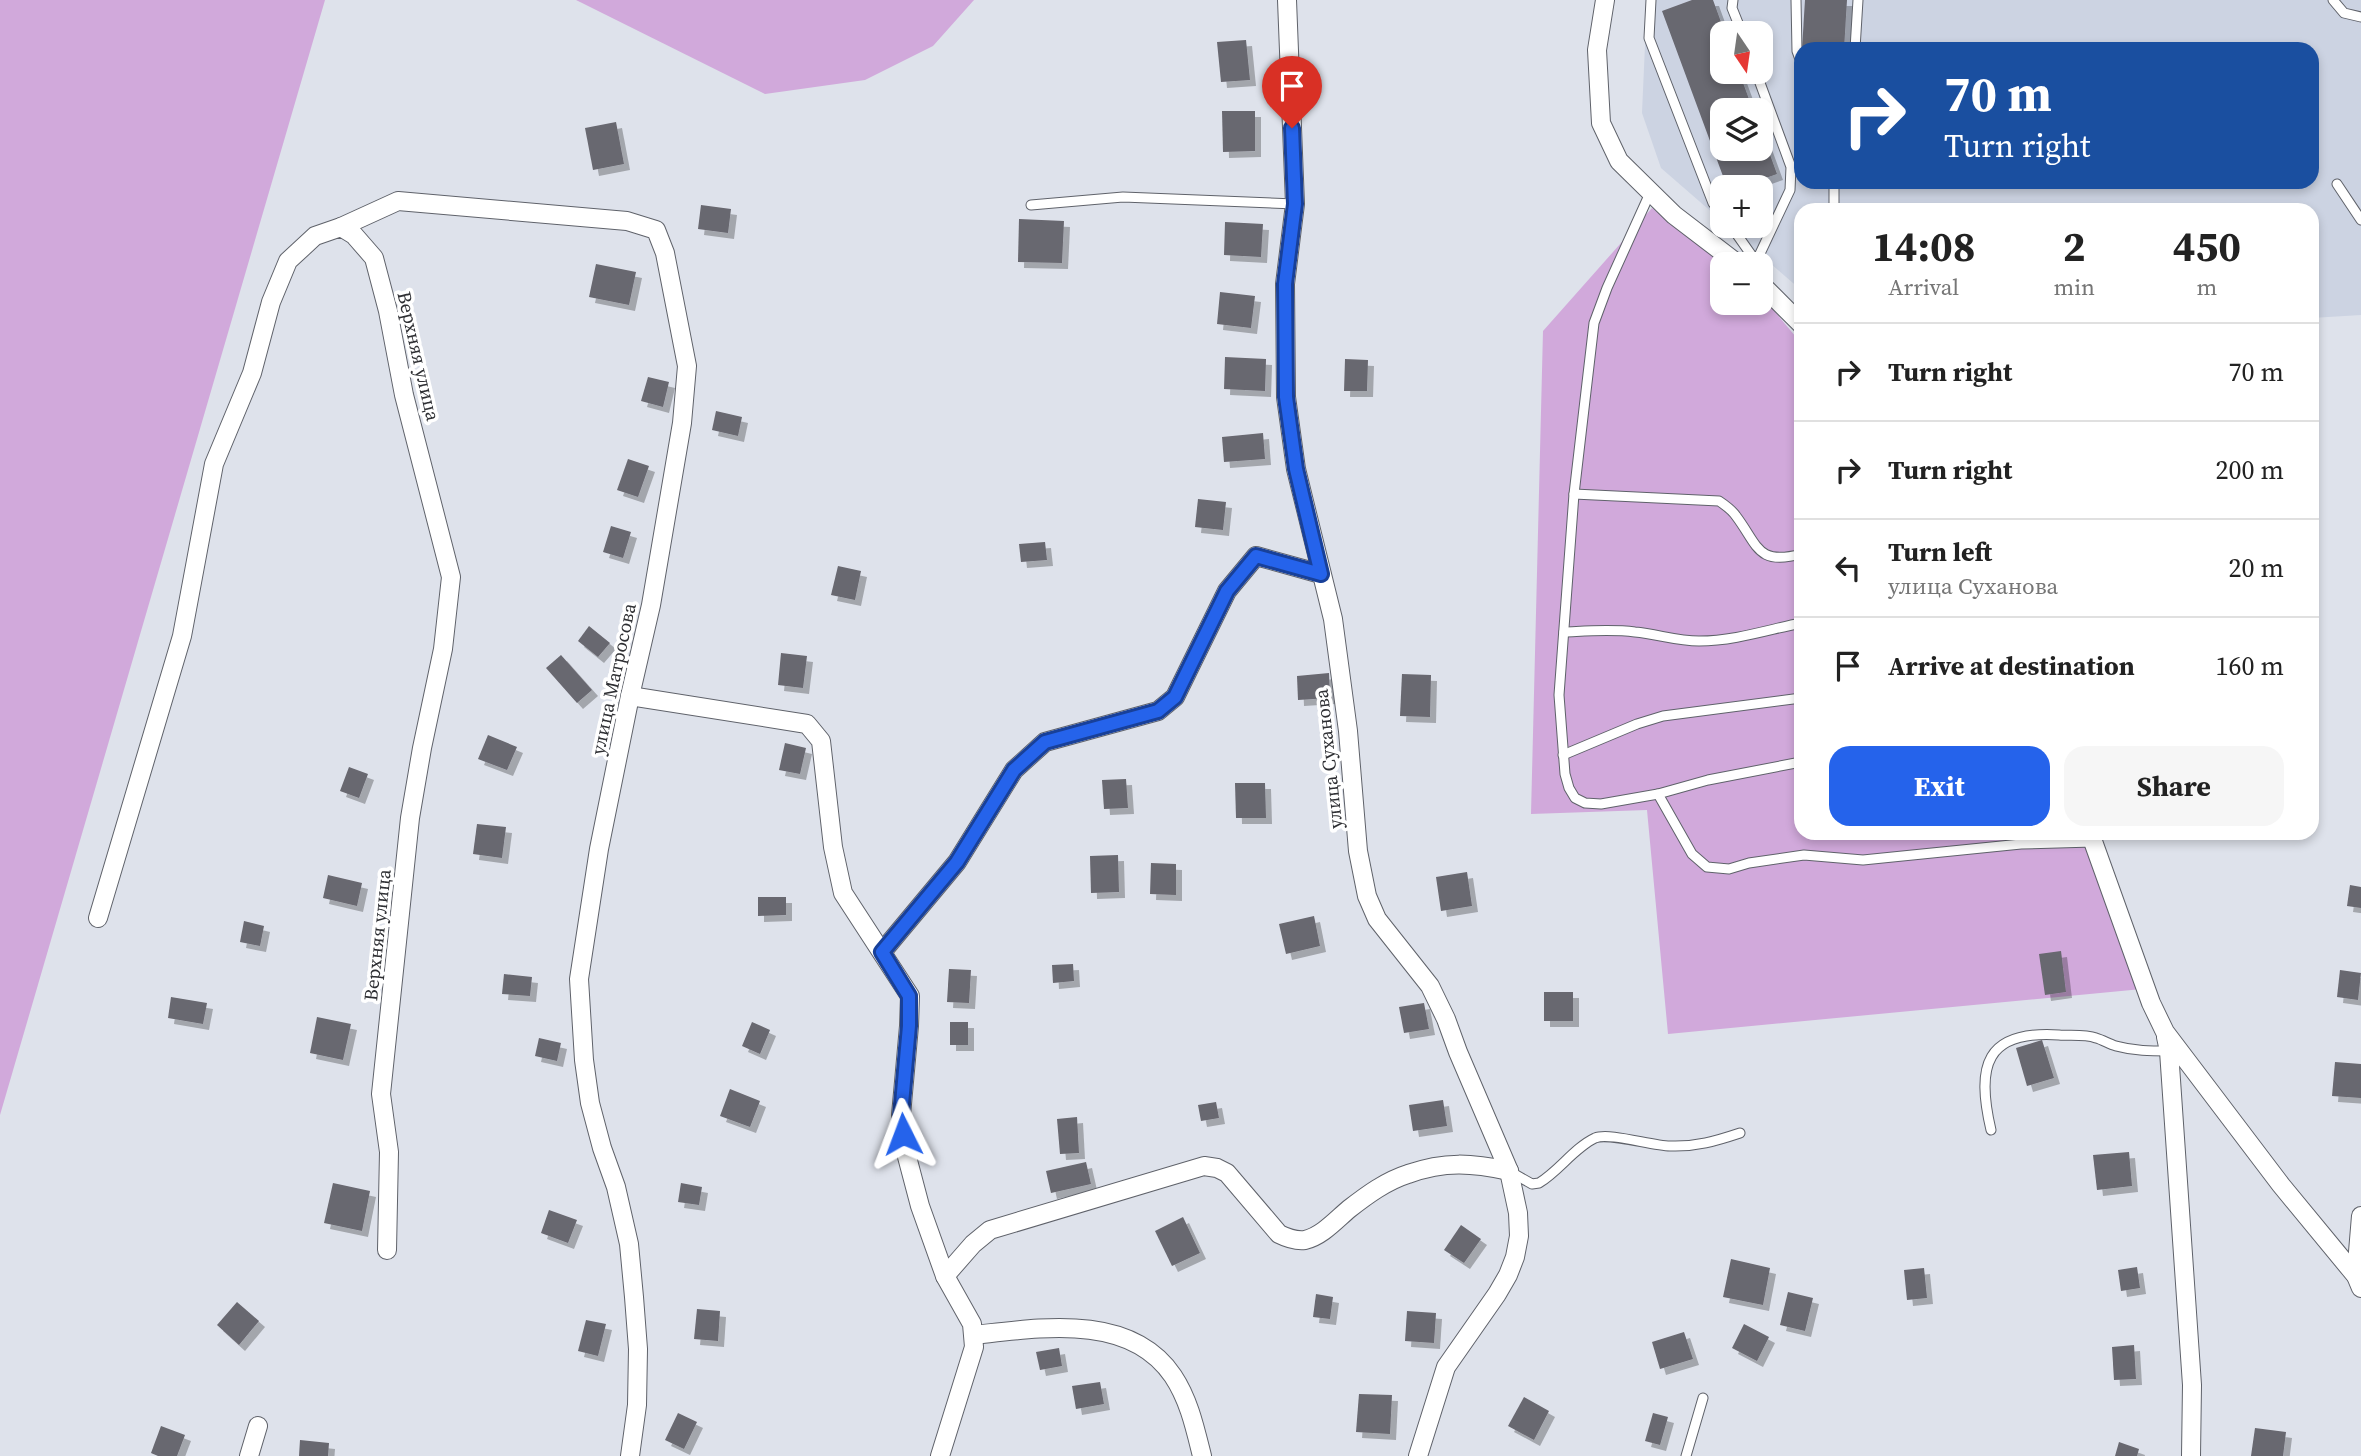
<!DOCTYPE html>
<meta charset="utf-8">
<style>
body{margin:0;font-family:"Source Serif 4",serif;background:#f6f6f6;color:#222;height:100vh;display:flex;flex-direction:column;font-size:26px;white-space:nowrap}
*{box-sizing:border-box;margin:0}
p{font-size:23px;color:#767676}
.icon{flex:none;width:38px;height:38px;fill:none;stroke:currentColor;stroke-width:2;stroke-linecap:round;stroke-linejoin:round}
.map{position:relative;flex:1;overflow:hidden}
.side{position:absolute;left:1794px;top:203px;width:525px;height:637px;display:flex;flex-direction:column;background:#fff;border-radius:21px;box-shadow:0 4px 10px #0003}
.side>*{flex:none}
.top-card{position:absolute;left:1794px;top:42px;width:525px;height:147px;border-radius:21px;box-shadow:0 4px 10px #0003;background:#1a4fa0;color:#fff;overflow:hidden}
.needle{width:46px;rotate:167deg}
.controls{position:absolute;left:1710px;top:21px;display:grid;gap:14px}
.controls a{display:grid;place-items:center;width:63px;height:63px;border-radius:14px;background:#fff;box-shadow:0 4px 10px #0003;font-size:35px}
.pin{position:absolute;display:grid;place-items:center;width:60px;height:60px;color:#fff;margin:-72px -30px;border-radius:50% 50% 50% 0;rotate:-45deg;box-shadow:0 0 7px #0007}
.pin .icon{rotate:45deg}
.me{position:absolute;width:77px;margin:-38px;rotate:357deg;stroke-linejoin:round;filter:drop-shadow(0 0 5px #0008)}
.turn{display:flex;align-items:center;gap:24px;height:147px;padding:0 35px;font-size:32px}
.turn .icon{width:91px;height:91px;stroke-width:2.5}
.turn b{display:block;font-size:49px;line-height:60px}
.eta{display:flex;justify-content:space-evenly;align-items:center;height:119px;text-align:center}
.eta b{font-size:42px;font-weight:700;line-height:49px}
.button{display:flex;gap:14px;margin-top:auto;padding:14px 35px}
.button a{flex:1;height:80px;border-radius:21px;background:#2563eb;color:#fff;font-size:28px;font-weight:700;line-height:80px;text-align:center}
.button a+a{background:#f6f6f6;color:#222}
ul{padding:0;list-style:none}
li{display:flex;align-items:center;gap:21px;height:98px;padding:0 35px;border-top:2px solid #e0e0e0}
li div{flex:1}
li b{display:block;font-size:26px}
li em{font-style:normal}
.map>svg:first-child{display:block}
.built{fill:#ccd3e2;fill-rule:evenodd}
.green{fill:#d1a9db}
.building{fill:#68676f;filter:url(#shadow)}
.lines{fill:none;stroke-linecap:round;stroke-linejoin:round}
.lane-casing{stroke:#5f626a;stroke-width:11}
.street-casing{stroke:#5f626a;stroke-width:20}
.lane{stroke:#fff;stroke-width:9}
.street{stroke:#fff;stroke-width:18}
.route-casing{stroke:#184099;stroke-width:18}
.route{stroke:#2563eb;stroke-width:12}
.labels{text-anchor:middle;stroke-width:7;stroke-linejoin:round;paint-order:stroke}
.street-label{font-size:19px;fill:#2e2f33;stroke:#fff}
</style>
<div class="map">
<svg width="2361" height="1456" viewBox="0 0 2361 1456">
<defs>
<filter id="shadow"><feDropShadow dx="6" dy="6" stdDeviation="0" flood-color="#0004"/></filter>
</defs>
<rect width="100%" height="100%" fill="#dee2eb"/>
<path class="built" d="M 1647,0 L 2361,0 L 2361,315 L 2312,318 L 2312,210 L 1801,210 L 1801,290 L 1727,226 L 1760,226 L 1760,187 L 1722,187 L 1722,221 L 1661,168 L 1642,113 ZM 1722,33 L 1760,33 L 1760,72 L 1722,72 ZM 1801,49 L 2312,49 L 2312,182 L 1801,182 ZM 1722,110 L 1760,110 L 1760,149 L 1722,149 Z"/>
<g class="green">
<path d="M 0,0 L 325,0 L 0,1115 Z"/>
<path d="M 576,0 L 974,0 L 933,46 L 865,80 L 765,94 Z"/>
<path d="M 1652,208 L 1724,264 L 1722,264 L 1722,303 L 1760,303 L 1761,295 L 1801,343 L 1801,833 L 2086,833 L 2142,989 L 1668,1034 L 1647,810 L 1531,814 L 1543,331 Z"/>
</g>
<g class="building">
<path d="M 1692,0 L 1713,0 L 1725,33 L 1722,33 L 1722,72 L 1739,72 L 1753,110 L 1722,110 L 1722,149 L 1760,149 L 1761,130 L 1777,174 L 1740,187 L 1727,187 L 1662,11 Z"/>
<path d="M 1805,0 L 1847,0 L 1844,49 L 1802,49 Z"/>
<path d="M 1246,40 L 1250,80 L 1221,82 L 1217,42 Z"/>
<path d="M 1222,111 L 1255,111 L 1255,151 L 1223,152 Z"/>
<path d="M 616,122 L 624,164 L 593,170 L 585,128 Z"/>
<path d="M 701,205 L 731,209 L 728,233 L 698,229 Z"/>
<path d="M 1019,219 L 1064,221 L 1062,263 L 1018,262 Z"/>
<path d="M 1225,222 L 1263,224 L 1261,257 L 1224,255 Z"/>
<path d="M 596,264 L 636,272 L 629,305 L 589,297 Z"/>
<path d="M 1220,292 L 1255,296 L 1251,328 L 1217,324 Z"/>
<path d="M 1225,357 L 1266,359 L 1265,391 L 1224,389 Z"/>
<path d="M 1345,359 L 1368,360 L 1367,391 L 1344,391 Z"/>
<path d="M 648,377 L 669,382 L 663,407 L 641,401 Z"/>
<path d="M 716,411 L 742,417 L 738,436 L 712,430 Z"/>
<path d="M 1263,433 L 1265,459 L 1224,462 L 1222,437 Z"/>
<path d="M 628,459 L 649,466 L 638,497 L 617,490 Z"/>
<path d="M 1198,499 L 1226,502 L 1223,530 L 1195,527 Z"/>
<path d="M 611,526 L 631,532 L 623,558 L 603,552 Z"/>
<path d="M 1045,542 L 1047,560 L 1021,562 L 1019,544 Z"/>
<path d="M 838,566 L 861,571 L 855,600 L 831,595 Z"/>
<path d="M 589,626 L 610,643 L 598,657 L 578,641 Z"/>
<path d="M 781,653 L 807,656 L 803,688 L 778,685 Z"/>
<path d="M 561,655 L 592,690 L 577,703 L 546,668 Z"/>
<path d="M 1329,673 L 1330,698 L 1298,700 L 1297,676 Z"/>
<path d="M 1402,674 L 1431,675 L 1430,717 L 1400,716 Z"/>
<path d="M 488,735 L 517,747 L 507,770 L 478,759 Z"/>
<path d="M 785,743 L 806,748 L 800,774 L 779,770 Z"/>
<path d="M 349,767 L 368,774 L 359,798 L 340,791 Z"/>
<path d="M 1126,779 L 1128,808 L 1104,809 L 1102,780 Z"/>
<path d="M 1235,783 L 1265,783 L 1266,818 L 1236,818 Z"/>
<path d="M 477,824 L 506,827 L 502,858 L 473,854 Z"/>
<path d="M 1118,855 L 1119,892 L 1091,893 L 1090,856 Z"/>
<path d="M 1151,863 L 1176,864 L 1176,895 L 1150,894 Z"/>
<path d="M 1467,872 L 1472,906 L 1441,911 L 1436,877 Z"/>
<path d="M 328,875 L 362,883 L 357,906 L 323,898 Z"/>
<path d="M 2350,885 L 2361,887 L 2361,908 L 2347,906 Z"/>
<path d="M 758,897 L 786,897 L 786,915 L 758,916 Z"/>
<path d="M 1314,916 L 1320,946 L 1286,954 L 1279,924 Z"/>
<path d="M 244,921 L 264,926 L 260,946 L 240,942 Z"/>
<path d="M 2061,951 L 2066,992 L 2045,995 L 2039,954 Z"/>
<path d="M 1073,964 L 1074,981 L 1053,983 L 1052,965 Z"/>
<path d="M 949,969 L 971,970 L 969,1003 L 947,1002 Z"/>
<path d="M 2340,970 L 2361,973 L 2358,1000 L 2337,997 Z"/>
<path d="M 504,974 L 532,977 L 530,996 L 502,994 Z"/>
<rect x="1544" y="992" width="29" height="29"/>
<path d="M 171,997 L 207,1003 L 203,1024 L 168,1018 Z"/>
<path d="M 1424,1003 L 1429,1029 L 1404,1033 L 1399,1007 Z"/>
<path d="M 317,1017 L 351,1024 L 343,1060 L 310,1053 Z"/>
<path d="M 752,1022 L 770,1030 L 760,1054 L 742,1046 Z"/>
<rect x="950" y="1022" width="18" height="23"/>
<path d="M 539,1038 L 561,1043 L 557,1061 L 535,1056 Z"/>
<path d="M 2042,1040 L 2054,1078 L 2027,1086 L 2016,1048 Z"/>
<path d="M 2335,1062 L 2361,1064 L 2361,1098 L 2332,1096 Z"/>
<path d="M 730,1089 L 760,1101 L 750,1127 L 720,1116 Z"/>
<path d="M 1443,1100 L 1447,1126 L 1413,1131 L 1409,1105 Z"/>
<path d="M 1216,1102 L 1219,1118 L 1201,1121 L 1198,1105 Z"/>
<path d="M 1077,1117 L 1079,1153 L 1060,1154 L 1057,1119 Z"/>
<path d="M 2129,1152 L 2132,1186 L 2097,1190 L 2093,1155 Z"/>
<path d="M 1086,1162 L 1091,1184 L 1051,1193 L 1046,1171 Z"/>
<path d="M 333,1183 L 370,1191 L 362,1231 L 324,1223 Z"/>
<path d="M 681,1183 L 702,1187 L 699,1205 L 678,1202 Z"/>
<path d="M 549,1210 L 577,1220 L 568,1243 L 541,1233 Z"/>
<path d="M 1183,1217 L 1200,1253 L 1172,1266 L 1155,1231 Z"/>
<path d="M 1461,1225 L 1481,1239 L 1464,1263 L 1444,1250 Z"/>
<path d="M 1731,1259 L 1770,1268 L 1763,1305 L 1723,1297 Z"/>
<path d="M 2137,1267 L 2140,1288 L 2121,1291 L 2118,1270 Z"/>
<path d="M 1924,1268 L 1927,1298 L 1907,1300 L 1904,1270 Z"/>
<path d="M 1788,1292 L 1813,1298 L 1805,1331 L 1780,1325 Z"/>
<path d="M 1316,1294 L 1333,1297 L 1330,1319 L 1313,1317 Z"/>
<path d="M 237,1302 L 259,1321 L 239,1345 L 217,1325 Z"/>
<path d="M 697,1309 L 720,1311 L 718,1341 L 694,1339 Z"/>
<path d="M 1407,1311 L 1436,1313 L 1434,1343 L 1405,1341 Z"/>
<path d="M 586,1320 L 606,1324 L 598,1356 L 578,1351 Z"/>
<path d="M 1744,1324 L 1769,1337 L 1757,1361 L 1732,1348 Z"/>
<path d="M 1684,1332 L 1693,1359 L 1660,1369 L 1652,1342 Z"/>
<path d="M 2134,1345 L 2136,1379 L 2114,1380 L 2112,1347 Z"/>
<path d="M 1059,1348 L 1062,1366 L 1040,1370 L 1036,1352 Z"/>
<path d="M 1100,1382 L 1104,1404 L 1076,1409 L 1072,1386 Z"/>
<path d="M 1359,1394 L 1392,1395 L 1390,1434 L 1356,1432 Z"/>
<path d="M 1524,1397 L 1549,1411 L 1534,1440 L 1508,1426 Z"/>
<path d="M 678,1413 L 697,1422 L 684,1449 L 665,1440 Z"/>
<path d="M 1653,1413 L 1668,1417 L 1660,1445 L 1645,1441 Z"/>
<path d="M 161,1426 L 185,1435 L 177,1456 L 158,1456 L 151,1453 Z"/>
<path d="M 2255,1428 L 2286,1432 L 2283,1456 L 2251,1456 Z"/>
<path d="M 300,1440 L 329,1443 L 328,1456 L 299,1456 Z"/>
<path d="M 2119,1442 L 2139,1449 L 2137,1456 L 2115,1456 Z"/>
</g>
<g class="lines">
<defs>
<g id="lane">
<path d="M 1651,0 L 1649,38 L 1713,203 L 1722,214"/>
<path d="M 1733,0 L 1732,8 L 1742,33"/>
<path d="M 1796,0 L 1797,51 L 1801,62"/>
<path d="M 2333,0 L 2344,13 L 2361,17"/>
<path d="M 1855,49 L 1858,0"/>
<path d="M 1756,72 L 1791,167 L 1790,190 L 1757,260"/>
<path d="M 2337,184 L 2361,220"/>
<path d="M 1650,193 L 1607,288 L 1594,323 L 1574,494 L 1559,695 L 1565,774 L 1569,788 L 1575,798 L 1585,803 L 1601,804 L 1658,794 L 1708,780 L 1801,762"/>
<path d="M 1031,205 L 1123,197 L 1295,204"/>
<path d="M 1834,210 L 1834,182"/>
<path d="M 1731,226 L 1757,263"/>
<path d="M 1574,494 L 1719,501 C 1725,505 1732,510 1736,516 C 1758,545 1757,566 1801,554"/>
<path d="M 1564,632 C 1588,631 1611,629 1635,632 C 1657,634 1677,641 1699,641 C 1734,641 1767,630 1801,623"/>
<path d="M 1563,755 L 1637,724 L 1663,716 L 1801,698"/>
<path d="M 1658,794 L 1692,854 L 1707,867 L 1729,869 L 1749,863 L 1804,855 L 1863,860 L 2021,844 L 2093,842"/>
<path d="M 1991,1130 C 1976,1066 1985,1030 2059,1035 C 2070,1036 2085,1034 2096,1038 C 2103,1040 2109,1044 2116,1046 C 2134,1051 2151,1051 2169,1051"/>
<path d="M 1509,1171 L 1532,1184 L 1539,1183 C 1559,1171 1574,1148 1595,1138 C 1609,1132 1652,1146 1670,1146 C 1696,1147 1716,1141 1740,1133"/>
<path d="M 1686,1456 L 1703,1398"/>
</g>
<g id="street">
<path d="M 1287,0 L 1295,204 L 1285,284 L 1286,397 L 1296,469 L 1333,619 L 1348,731 L 1358,851 L 1367,896 L 1377,919 L 1430,986 L 1446,1019 L 1458,1052 L 1509,1171 L 1518,1213 L 1519,1236 L 1515,1257 L 1508,1275 L 1497,1294 L 1446,1367 L 1418,1456"/>
<path d="M 1605,0 L 1597,50 L 1601,123 L 1619,161 L 1674,215 L 1738,264"/>
<path d="M 341,227 L 398,201 L 627,221 L 656,230 L 665,253 L 687,366 L 682,423 L 651,605 L 630,696 L 599,849 L 579,979 L 584,1060 L 590,1103 L 602,1148 L 616,1187 L 629,1244 L 634,1297 L 638,1349 L 637,1405 L 630,1456"/>
<path d="M 1760,283 L 1801,324"/>
<path d="M 630,696 L 807,724 L 821,741 L 833,847 L 843,893 L 910,996 L 909,1026 L 901,1115 L 906,1153 L 920,1206 L 945,1276 L 972,1324 L 974,1347 L 940,1456"/>
<path d="M 2090,833 L 2151,1003 L 2165,1032 L 2281,1185 L 2356,1276 L 2361,1288"/>
<path d="M 98,918 L 182,636 L 214,464 L 252,373 L 271,302 L 288,261 L 315,236 L 341,227 L 354,235 L 374,258 L 388,311 L 404,395 L 451,577 L 443,649 L 422,748 L 410,818 L 381,1094 L 389,1152 L 387,1250"/>
<path d="M 882,952 L 957,862 L 1014,770 L 1045,742 L 1158,711 L 1175,697 L 1227,591 L 1256,556 L 1321,574"/>
<path d="M 2166,1037 L 2169,1051 L 2192,1385 L 2191,1456"/>
<path d="M 945,1276 L 973,1244 L 990,1230 L 1204,1166 L 1217,1168 L 1227,1173 L 1279,1234 C 1287,1238 1296,1241 1305,1240 C 1322,1236 1336,1220 1349,1209 C 1367,1195 1386,1181 1408,1174 C 1445,1161 1472,1163 1509,1171"/>
<path d="M 2356,1276 L 2361,1216"/>
<path d="M 974,1335 C 1039,1328 1130,1312 1173,1376 C 1189,1400 1195,1428 1202,1456"/>
<path d="M 249,1456 L 258,1426"/>
</g>
</defs>
<use href="#lane" class="lane-casing"/>
<use href="#street" class="street-casing"/>
<use href="#lane" class="lane"/>
<use href="#street" class="street"/>
</g>
<g class="lines">
<defs>
<path id="route" d="M 903,1134 L 901,1115 L 909,1026 L 909,996 L 882,952 L 957,862 L 1014,770 L 1045,742 L 1158,711 L 1175,697 L 1227,591 L 1256,556 L 1321,574 L 1296,469 L 1286,397 L 1285,284 L 1295,204 L 1292,128"/>
</defs>
<use href="#route" class="route-casing"/>
<use href="#route" class="route"/>
</g>
<g class="labels">
<g class="street-label">
<text transform="translate(419 356) rotate(77)" y="7">Верхняя улица</text>
<text transform="translate(613 679) rotate(-78)" y="7">улица Матросова</text>
<text transform="translate(1328 759) rotate(-96)" y="7">улица Суханова</text>
<text transform="translate(377 935) rotate(-84)" y="7">Верхняя улица</text>
</g>
</g>
</svg>
<div class="controls">
<a><svg class="needle" viewBox="-14 -14 28 28"><path d="M0-13l5 13h-10z" fill="#e53935"/><path d="M0 13l5-13h-10z" fill="#767676"/></svg></a>
<a><svg class="icon" aria-label="layers" viewBox="0 0 24 24"><path d="M12 4l9 5-9 5-9-5zM3 14l9 5 9-5"/></svg></a>
<a>+</a>
<a>−</a>
</div>
<div class="pin" style="left:1292px;top:128px;background:#d93025"><svg class="icon" aria-label="arrive" viewBox="0 0 24 24"><path d="M6 21V4h12l-3 4 3 4H6"/></svg></div>
<svg class="me" style="left:903px;top:1134px" viewBox="-20 -20 40 40"><path d="M0-17L14 15 0 8-14 15z" fill="#2563eb" stroke="#fff" stroke-width="4"/></svg>
<div class="top-card">
<div class="turn"><svg class="icon" aria-label="right" viewBox="0 0 24 24"><path d="M7 20v-9h11M14 6l5 5-5 5"/></svg><div><b>70 m</b>Turn right</div></div>
</div>
<section class="side">
<div class="eta">
<div><b>14:08</b><p>Arrival</p></div>
<div><b>2</b><p>min</p></div>
<div><b>450</b><p>m</p></div>
</div>
<ul>
<li><svg class="icon" aria-label="right" viewBox="0 0 24 24"><path d="M7 20v-9h11M14 6l5 5-5 5"/></svg><div><b>Turn right</b></div><em>70 m</em></li>
<li><svg class="icon" aria-label="right" viewBox="0 0 24 24"><path d="M7 20v-9h11M14 6l5 5-5 5"/></svg><div><b>Turn right</b></div><em>200 m</em></li>
<li><svg class="icon" aria-label="left" viewBox="0 0 24 24"><path d="M17 20v-9H6M10 6l-5 5 5 5"/></svg><div><b>Turn left</b><p>улица Суханова</p></div><em>20 m</em></li>
<li><svg class="icon" aria-label="arrive" viewBox="0 0 24 24"><path d="M6 21V4h12l-3 4 3 4H6"/></svg><div><b>Arrive at destination</b></div><em>160 m</em></li>
</ul>
<div class="button"><a>Exit</a><a>Share</a></div>
</section>
</div>
